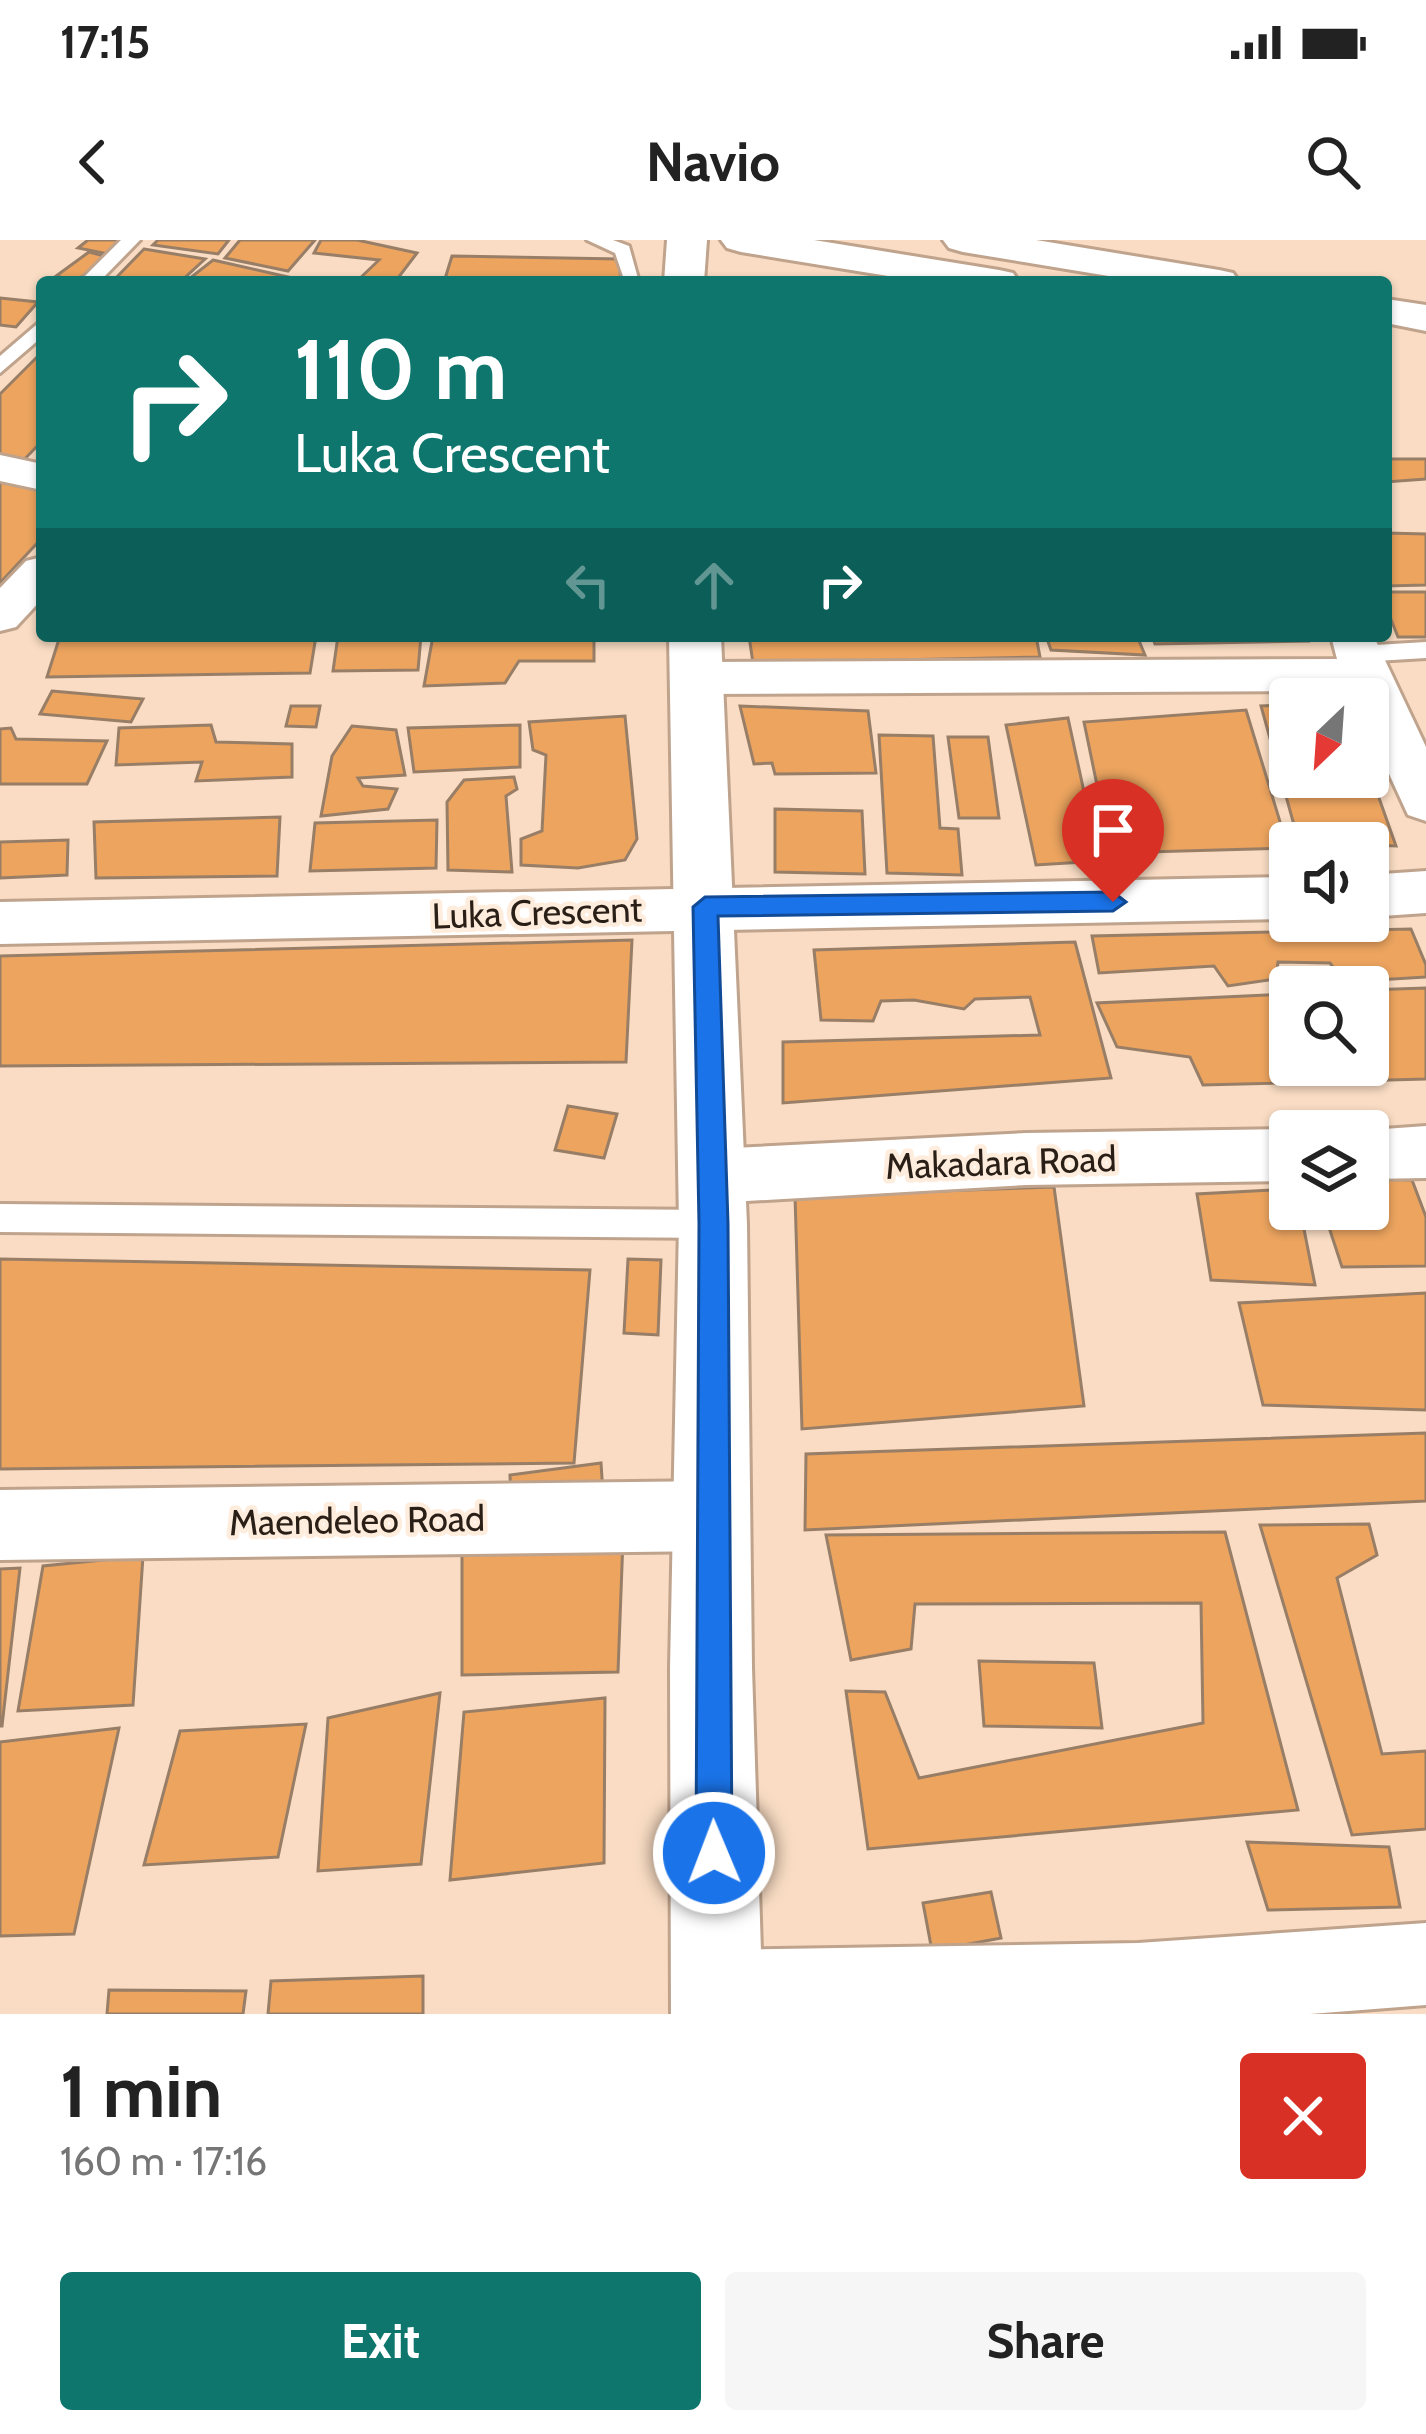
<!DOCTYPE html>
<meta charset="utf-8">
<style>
body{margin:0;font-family:Cabin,sans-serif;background:#f6f6f6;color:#222;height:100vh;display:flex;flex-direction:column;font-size:45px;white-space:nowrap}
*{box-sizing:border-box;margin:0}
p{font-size:39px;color:#767676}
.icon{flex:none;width:66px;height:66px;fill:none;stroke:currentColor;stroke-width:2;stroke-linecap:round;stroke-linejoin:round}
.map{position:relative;height:1774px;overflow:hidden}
.drawer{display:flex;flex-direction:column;background:#fff;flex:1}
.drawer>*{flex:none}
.top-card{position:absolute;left:36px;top:36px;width:1356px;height:366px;border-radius:12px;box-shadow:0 3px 9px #0004;background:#0f766e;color:#fff;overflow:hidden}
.needle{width:78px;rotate:205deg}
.buttons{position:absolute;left:1269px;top:438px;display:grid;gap:24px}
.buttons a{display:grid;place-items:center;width:120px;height:120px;border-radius:12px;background:#fff;box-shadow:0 3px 9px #0004;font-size:60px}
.pin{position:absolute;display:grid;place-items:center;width:102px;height:102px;color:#fff;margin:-123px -51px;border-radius:50% 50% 50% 0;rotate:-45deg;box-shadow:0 0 12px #0007}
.pin .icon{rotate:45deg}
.me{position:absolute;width:132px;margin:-66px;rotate:359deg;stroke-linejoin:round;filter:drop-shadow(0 0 9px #0008)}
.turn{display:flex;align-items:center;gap:42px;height:252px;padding:0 60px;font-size:54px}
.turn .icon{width:156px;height:156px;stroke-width:2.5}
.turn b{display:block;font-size:84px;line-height:102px}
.lanes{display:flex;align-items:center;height:114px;padding:0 60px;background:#0003;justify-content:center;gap:60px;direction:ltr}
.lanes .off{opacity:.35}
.round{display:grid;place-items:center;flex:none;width:126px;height:126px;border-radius:12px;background:#f6f6f6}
.summary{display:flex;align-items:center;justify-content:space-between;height:204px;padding:0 60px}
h1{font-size:72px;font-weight:700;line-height:90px}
.button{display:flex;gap:24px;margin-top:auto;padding:24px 60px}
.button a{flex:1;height:138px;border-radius:12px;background:#0f766e;color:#fff;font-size:48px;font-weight:700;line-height:138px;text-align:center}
.button a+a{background:#f6f6f6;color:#222}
.status{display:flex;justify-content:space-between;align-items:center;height:84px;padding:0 60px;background:#fff;direction:ltr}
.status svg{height:33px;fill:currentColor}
header{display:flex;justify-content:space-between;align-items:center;height:156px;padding:0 60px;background:#fff;font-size:54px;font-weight:700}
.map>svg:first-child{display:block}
.building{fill:#eca45f;stroke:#987e67;stroke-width:3}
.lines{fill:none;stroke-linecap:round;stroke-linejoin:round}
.lane-casing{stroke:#bfa38c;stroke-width:6}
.street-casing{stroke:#bfa38c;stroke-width:6}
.secondary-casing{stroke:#bfa38c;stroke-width:6}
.lane{fill:#fff;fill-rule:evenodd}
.street{fill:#fff;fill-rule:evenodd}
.secondary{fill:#fff;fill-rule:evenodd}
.route{fill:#1a73e8;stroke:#114b97;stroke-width:3}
.labels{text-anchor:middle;stroke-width:9;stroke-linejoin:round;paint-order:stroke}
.street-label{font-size:36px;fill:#2a1f16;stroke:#feecdd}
</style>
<div class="status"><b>17:15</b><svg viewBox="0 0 49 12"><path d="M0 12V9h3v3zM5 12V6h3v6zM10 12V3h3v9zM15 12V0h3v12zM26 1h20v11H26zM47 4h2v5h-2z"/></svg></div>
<header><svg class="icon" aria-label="back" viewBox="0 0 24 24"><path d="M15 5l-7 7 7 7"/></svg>Navio<svg class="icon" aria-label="search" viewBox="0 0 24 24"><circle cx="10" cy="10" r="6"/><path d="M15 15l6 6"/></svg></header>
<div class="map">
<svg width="1426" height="1774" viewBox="0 0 1426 1774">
<rect width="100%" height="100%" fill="#f9dcc3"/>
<g class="building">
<path d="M 88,0 L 123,0 L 108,14 L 78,8 Z"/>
<path d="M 158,0 L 229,0 L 218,14 L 153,5 Z"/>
<path d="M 240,0 L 315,0 L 288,31 L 225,18 Z"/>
<path d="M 321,0 L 357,0 L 417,13 L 395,42 L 366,42 L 357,41 L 379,20 L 314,13 Z"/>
<path d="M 144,9 L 205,19 L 180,42 L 112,42 Z"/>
<path d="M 89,12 L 108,17 L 76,41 L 56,36 Z"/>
<path d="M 452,16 L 619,19 L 621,42 L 444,42 Z"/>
<path d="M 213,20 L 288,37 L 284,42 L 185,42 Z"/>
<path d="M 0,58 L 38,62 L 16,87 L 0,85 Z"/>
<path d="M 42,112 L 42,201 L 19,225 L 0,222 L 0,154 Z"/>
<path d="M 1386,219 L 1426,219 L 1426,239 L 1386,242 Z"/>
<path d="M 0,241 L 42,250 L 42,298 L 0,343 Z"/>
<path d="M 1386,293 L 1426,294 L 1426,345 L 1386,346 Z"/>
<path d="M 1386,352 L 1426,352 L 1426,397 L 1398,397 L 1386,367 Z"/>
<path d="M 60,396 L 316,396 L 310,433 L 47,437 Z"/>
<path d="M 338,396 L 421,396 L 418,430 L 333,431 Z"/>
<path d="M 433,396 L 594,396 L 594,421 L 519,421 L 505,443 L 424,446 Z"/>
<path d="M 749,396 L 1036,396 L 1040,417 L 753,423 Z"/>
<path d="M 1046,396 L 1137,396 L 1145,415 L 1051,410 Z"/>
<path d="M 1152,396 L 1305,396 L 1308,401 L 1155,404 Z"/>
<path d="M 52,451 L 143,459 L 131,482 L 40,474 Z"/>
<path d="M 1290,465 L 1290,537 L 1368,537 L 1368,527 L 1396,606 L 1299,603 L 1261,466 Z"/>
<path d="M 291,466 L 320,466 L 316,487 L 286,486 Z"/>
<path d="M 740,466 L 868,471 L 876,533 L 775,534 L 772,523 L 754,524 Z"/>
<path d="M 1246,470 L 1288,608 L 1111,613 L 1084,482 Z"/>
<path d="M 625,476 L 637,599 L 625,620 L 578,628 L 521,625 L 521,599 L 542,591 L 546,515 L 533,510 L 529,482 Z"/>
<path d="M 1068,478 L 1099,621 L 1036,625 L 1006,485 Z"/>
<path d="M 211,485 L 216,502 L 292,504 L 292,537 L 196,541 L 202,522 L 116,525 L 119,488 Z"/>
<path d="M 520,485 L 520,527 L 414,532 L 408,488 Z"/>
<path d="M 352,486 L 396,490 L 405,535 L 358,538 L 363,546 L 397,549 L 388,569 L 321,576 L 332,516 Z"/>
<path d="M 11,488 L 16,499 L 107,501 L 87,544 L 0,544 L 0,489 Z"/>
<path d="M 879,495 L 933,496 L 940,588 L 958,589 L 962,635 L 887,633 Z"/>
<path d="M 948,497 L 988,497 L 999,578 L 959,578 Z"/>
<path d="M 514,537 L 517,549 L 506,556 L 512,632 L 448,630 L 447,562 L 464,540 Z"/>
<path d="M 775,569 L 862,571 L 865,634 L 775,632 Z"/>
<path d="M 280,577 L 277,636 L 96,638 L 94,582 Z"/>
<path d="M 437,580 L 436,628 L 310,631 L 315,583 Z"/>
<path d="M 68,600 L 67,635 L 0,638 L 0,602 Z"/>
<path d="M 1411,689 L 1426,725 L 1426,737 L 1344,742 L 1330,723 L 1278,722 L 1276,739 L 1228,746 L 1214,726 L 1099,733 L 1092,696 Z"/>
<path d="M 632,700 L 626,822 L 0,826 L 0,716 Z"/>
<path d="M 1075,702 L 1111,838 L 783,863 L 783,802 L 1040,795 L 1030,757 L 975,759 L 964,769 L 914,760 L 881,761 L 873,781 L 821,780 L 814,710 Z"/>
<path d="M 1426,748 L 1426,839 L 1203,845 L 1190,817 L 1117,807 L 1097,763 L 1290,754 L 1290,825 L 1368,825 L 1368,750 Z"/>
<path d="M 568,866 L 617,874 L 604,918 L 555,910 Z"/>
<path d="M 1368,939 L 1412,940 L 1426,977 L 1426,1026 L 1342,1027 L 1323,969 L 1368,969 Z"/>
<path d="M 1054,947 L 1084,1166 L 802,1189 L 795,956 Z"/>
<path d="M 1290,949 L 1290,969 L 1300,969 L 1315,1045 L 1211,1040 L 1197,954 Z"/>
<path d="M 0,1019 L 590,1030 L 574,1223 L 0,1229 Z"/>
<path d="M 628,1019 L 661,1020 L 658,1095 L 624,1093 Z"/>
<path d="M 1426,1053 L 1426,1170 L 1263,1165 L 1239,1063 Z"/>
<path d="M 1426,1193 L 1426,1261 L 805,1290 L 806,1214 Z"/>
<path d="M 601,1223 L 603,1253 L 511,1265 L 510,1235 Z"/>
<path d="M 1369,1284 L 1377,1315 L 1337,1338 L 1382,1514 L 1426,1511 L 1426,1589 L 1352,1595 L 1260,1285 Z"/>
<path d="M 1225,1292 L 1298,1570 L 868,1609 L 846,1451 L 885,1452 L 919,1538 L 1203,1483 L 1201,1363 L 915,1364 L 911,1409 L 851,1420 L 826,1295 Z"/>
<path d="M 623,1299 L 618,1432 L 462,1435 L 462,1306 Z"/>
<path d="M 143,1316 L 133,1465 L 18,1471 L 43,1326 Z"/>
<path d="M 20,1328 L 2,1486 L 0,1486 L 0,1329 Z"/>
<path d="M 979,1421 L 1094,1423 L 1102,1488 L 984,1486 Z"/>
<path d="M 440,1453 L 421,1624 L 318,1631 L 328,1478 Z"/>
<path d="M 605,1458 L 604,1623 L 450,1640 L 464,1472 Z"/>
<path d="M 306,1484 L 278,1617 L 144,1625 L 180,1491 Z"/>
<path d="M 119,1488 L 74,1694 L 0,1696 L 0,1502 Z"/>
<path d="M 1247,1602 L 1389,1607 L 1400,1667 L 1268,1670 Z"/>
<path d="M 991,1652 L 1001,1698 L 932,1711 L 923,1663 Z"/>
<path d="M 423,1736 L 423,1774 L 268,1774 L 271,1741 Z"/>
<path d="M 109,1750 L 246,1751 L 243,1774 L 107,1774 Z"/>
</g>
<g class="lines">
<defs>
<g id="lane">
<path d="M 121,0 L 140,0 L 99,42 L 79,42 Z"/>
<path d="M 587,0 L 613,0 L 629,6 L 639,42 L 625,42 L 615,13 Z"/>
<path d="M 42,80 L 42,97 L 0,133 L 0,116 Z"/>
<path d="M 1426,402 L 1426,418 L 1359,422 L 1347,414 L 1359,406 Z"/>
<path d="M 0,964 L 713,970 L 724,974 L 729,984 L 724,994 L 713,998 L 0,992 Z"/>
</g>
<g id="street">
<path d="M 0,215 L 42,224 L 42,250 L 0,241 Z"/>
<path d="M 42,317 L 42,359 L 16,387 L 0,391 L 0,348 L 26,321 Z"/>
<path d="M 1331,396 L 1375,399 L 1426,507 L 1426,581 L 1408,575 L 1368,488 L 1368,459 L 1355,459 L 1352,451 L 697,454 L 680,450 L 673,438 L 680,426 L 697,422 L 1337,419 Z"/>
<path d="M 1426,631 L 1426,673 L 1368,677 L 1368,635 Z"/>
<path d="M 1290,637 L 1290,679 L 0,704 L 0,662 Z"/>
<path d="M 1426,886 L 1426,938 L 1368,939 L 1368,891 L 1356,891 Z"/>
<path d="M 1290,889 L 1297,891 L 1290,891 L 1290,941 L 1026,945 L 713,963 L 691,955 L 682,936 L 691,917 L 713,909 L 1026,893 Z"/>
<path d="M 714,1241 L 739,1251 L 749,1276 L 739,1301 L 714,1311 L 0,1320 L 0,1250 Z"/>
<path d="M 1426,1683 L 1426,1765 L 1310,1774 L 683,1774 L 674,1752 L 686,1722 L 716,1710 L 1138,1703 Z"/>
</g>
<g id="secondary">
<path d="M 667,0 L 707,0 L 704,42 L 664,42 Z"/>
<path d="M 721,0 L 814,0 L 999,30 L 1013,33 L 1019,42 L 925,42 L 741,12 L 727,8 Z"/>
<path d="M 943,0 L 1036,0 L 1219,30 L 1233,33 L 1239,42 L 1145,42 L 963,12 L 949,8 Z"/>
<path d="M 1386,59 L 1426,65 L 1426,91 L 1386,83 Z"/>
<path d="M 669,396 L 721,396 L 747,984 L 752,1428 L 763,1774 L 671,1774 L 670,1428 L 679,984 Z"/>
</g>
</defs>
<use href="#lane" class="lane-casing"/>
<use href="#street" class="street-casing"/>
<use href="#secondary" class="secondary-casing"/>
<use href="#lane" class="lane"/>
<use href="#street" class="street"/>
<use href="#secondary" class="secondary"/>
</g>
<path class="route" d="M 1113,652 L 1126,662 L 1113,671 L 718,676 L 728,984 L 732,1613 L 727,1626 L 714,1632 L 701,1626 L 696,1613 L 699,984 L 693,667 L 705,657 Z"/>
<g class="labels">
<g class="street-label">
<text transform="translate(537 672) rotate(-2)" y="13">Luka Crescent</text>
<text transform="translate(1001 922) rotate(-2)" y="13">Makadara Road</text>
<text transform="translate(357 1280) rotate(-1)" y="13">Maendeleo Road</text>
</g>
</g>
</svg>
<div class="buttons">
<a><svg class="needle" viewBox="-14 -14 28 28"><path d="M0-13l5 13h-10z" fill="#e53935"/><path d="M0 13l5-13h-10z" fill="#767676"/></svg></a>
<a><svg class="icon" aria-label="sound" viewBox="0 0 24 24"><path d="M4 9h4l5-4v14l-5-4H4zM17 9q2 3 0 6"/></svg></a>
<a><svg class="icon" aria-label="search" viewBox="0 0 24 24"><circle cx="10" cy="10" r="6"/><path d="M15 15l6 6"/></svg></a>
<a><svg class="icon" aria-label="layers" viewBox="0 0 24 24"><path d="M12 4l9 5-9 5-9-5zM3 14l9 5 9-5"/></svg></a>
</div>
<div class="pin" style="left:1113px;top:662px;background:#d93025"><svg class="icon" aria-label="arrive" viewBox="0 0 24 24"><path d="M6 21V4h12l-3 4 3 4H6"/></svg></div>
<svg class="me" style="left:714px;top:1613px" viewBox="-20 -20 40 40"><circle r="17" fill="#1a73e8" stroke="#fff" stroke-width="3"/><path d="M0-11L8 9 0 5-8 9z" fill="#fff"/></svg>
<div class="top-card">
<div class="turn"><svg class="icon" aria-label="right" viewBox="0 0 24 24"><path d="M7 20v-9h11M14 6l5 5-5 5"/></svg><div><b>110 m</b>Luka Crescent</div></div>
<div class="lanes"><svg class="icon off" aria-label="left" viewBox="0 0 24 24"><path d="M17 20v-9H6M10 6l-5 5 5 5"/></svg><svg class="icon off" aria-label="ahead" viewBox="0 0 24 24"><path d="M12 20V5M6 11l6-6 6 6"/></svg><svg class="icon" aria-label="right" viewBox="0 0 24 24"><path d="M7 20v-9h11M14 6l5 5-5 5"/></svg></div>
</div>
</div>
<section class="drawer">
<div class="summary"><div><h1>1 min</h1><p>160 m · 17:16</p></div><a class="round" style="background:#d93025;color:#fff"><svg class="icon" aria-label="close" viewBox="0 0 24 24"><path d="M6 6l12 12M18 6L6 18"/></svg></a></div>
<div class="button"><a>Exit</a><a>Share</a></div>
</section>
